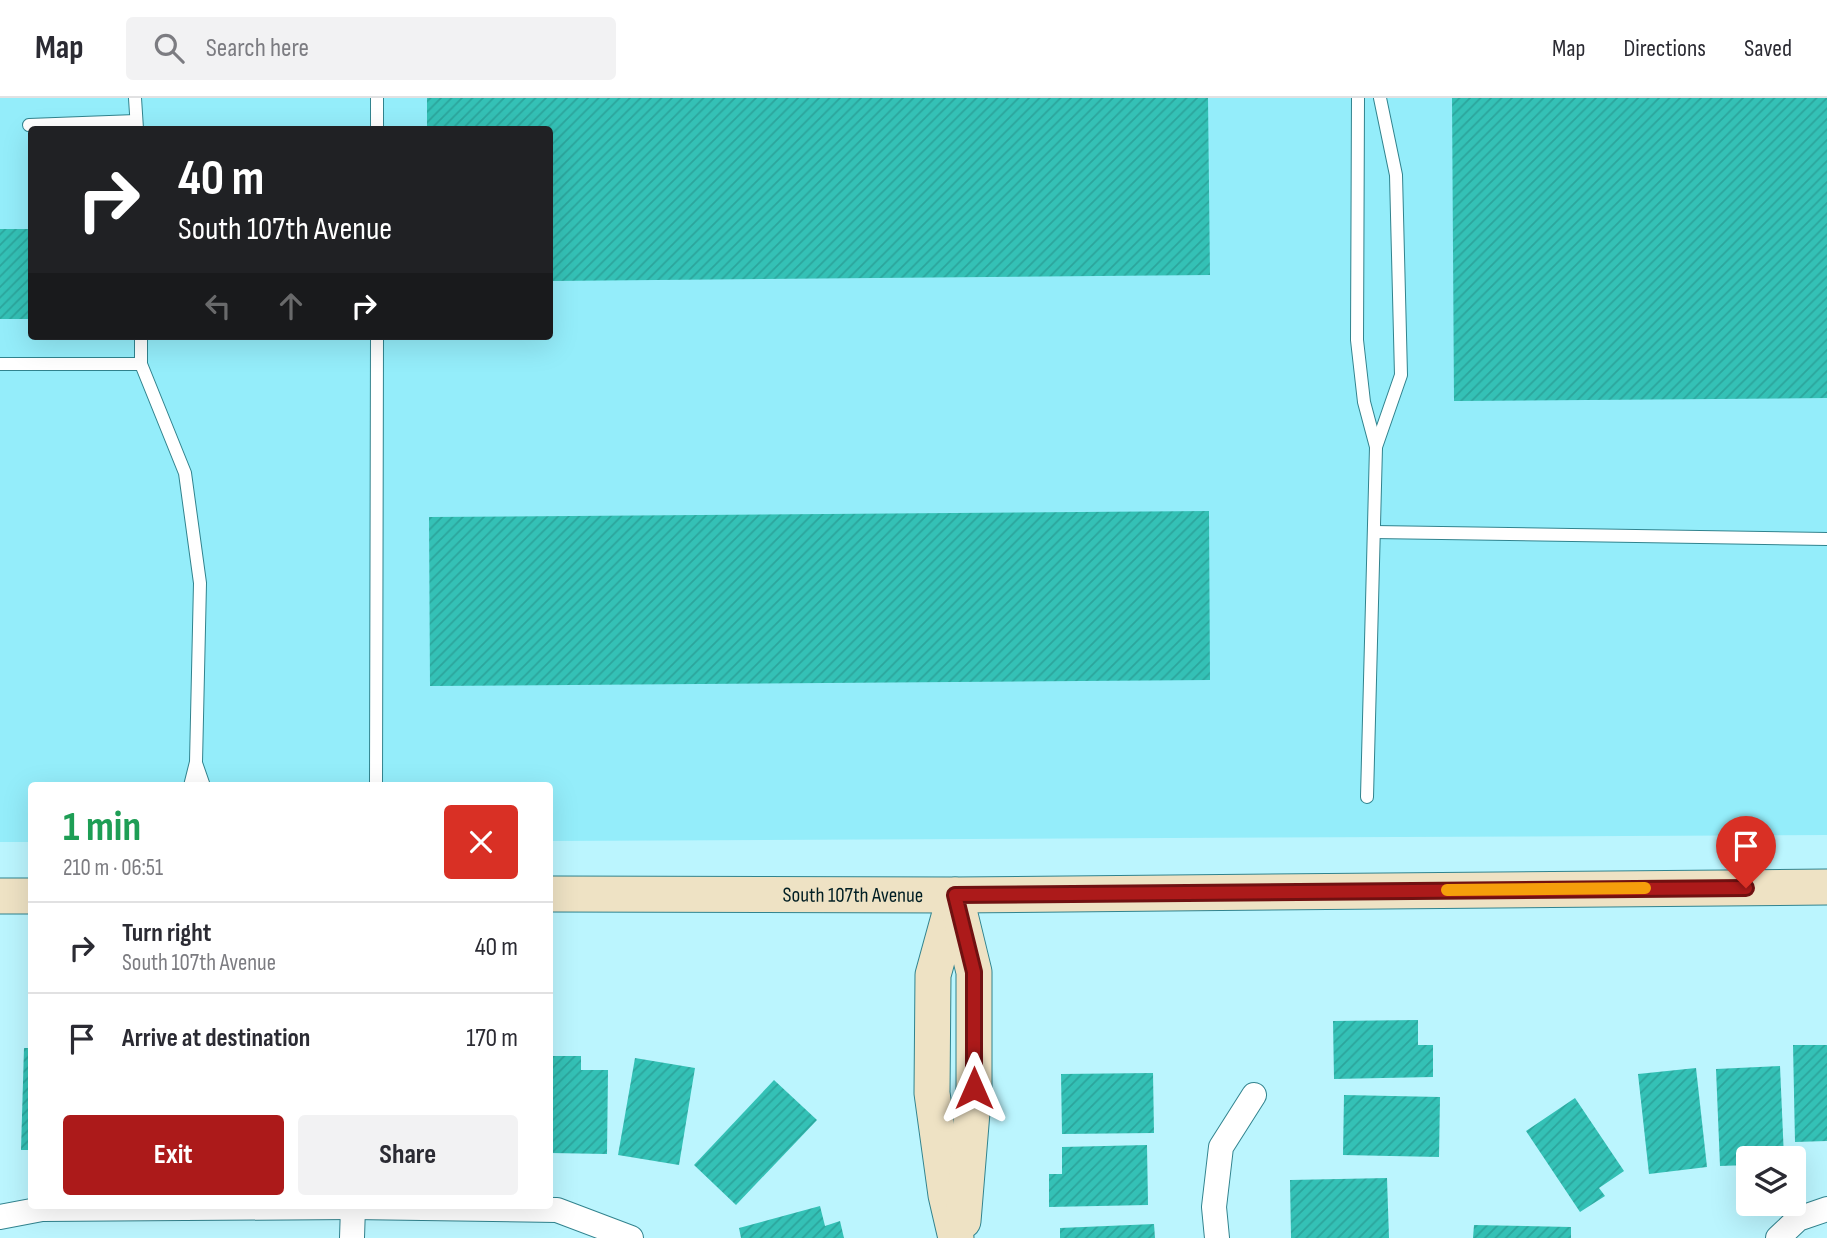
<!DOCTYPE html>
<meta charset="utf-8">
<style>
body{margin:0;font-family:"Sofia Sans Condensed",sans-serif;background:#f2f2f3;color:#2b2b33;height:100vh;display:flex;flex-direction:column;font-size:26px;white-space:nowrap}
*{box-sizing:border-box;margin:0}
p{font-size:23px;color:#7c7c81}
.icon{flex:none;width:38px;height:38px;fill:none;stroke:currentColor;stroke-width:2;stroke-linecap:round;stroke-linejoin:round}
.map{position:relative;flex:1;overflow:hidden}
.sheet{position:absolute;left:28px;top:684px;width:525px;height:427px;display:flex;flex-direction:column;background:#fff;border-radius:7px;box-shadow:0 7px 28px #0002}
.sheet>*{flex:none}
.hud{position:absolute;left:28px;top:28px;width:525px;height:214px;border-radius:7px;box-shadow:0 7px 28px #0002;background:#202124;color:#fff;overflow:hidden}
.tools{position:absolute;left:1736px;top:1048px;display:grid;gap:14px}
.tools a{display:grid;place-items:center;width:70px;height:70px;border-radius:7px;background:#fff;box-shadow:0 7px 28px #0002;font-size:35px}
.pin{position:absolute;display:grid;place-items:center;width:60px;height:60px;color:#fff;margin:-72px -30px;border-radius:50% 50% 50% 0;rotate:-45deg;box-shadow:0 0 7px #0007}
.pin .icon{rotate:45deg}
.me{position:absolute;width:77px;margin:-38px;rotate:0deg;stroke-linejoin:round;filter:drop-shadow(0 0 5px #0008)}
.turn{display:flex;align-items:center;gap:24px;height:147px;padding:0 35px;font-size:32px}
.turn .icon{width:91px;height:91px;stroke-width:2.5}
.turn b{display:block;font-size:49px;line-height:60px}
.lanes{display:flex;align-items:center;height:66px;padding:0 35px;background:#0003;justify-content:center;gap:35px;direction:ltr}
.lanes .off{opacity:.35}
.round{display:grid;place-items:center;flex:none;width:74px;height:74px;border-radius:7px;background:#f2f2f3}
.head{display:flex;align-items:center;justify-content:space-between;height:119px;padding:0 35px}
h1{font-size:42px;font-weight:700;line-height:52px;color:#1e9e55}
.cta{display:flex;gap:14px;margin-top:auto;padding:14px 35px}
.cta a{flex:1;height:80px;border-radius:7px;background:#ac1a1a;color:#fff;font-size:28px;font-weight:700;line-height:80px;text-align:center}
.cta a+a{background:#f2f2f3;color:#2b2b33}
ul{padding:0;list-style:none}
li{display:flex;align-items:center;gap:21px;height:91px;padding:0 35px;border-top:2px solid #e1e1e2}
li div{flex:1}
li b{display:block;font-size:26px}
li em{font-style:normal}
header{display:flex;align-items:center;gap:42px;box-sizing:border-box;height:98px;padding:0 35px;background:#fff;border-bottom:2px solid #e1e1e2}
header strong{font-size:33px}
nav{display:flex;gap:38px;margin-inline-start:auto;font-size:24px}
.search{width:490px;height:63px;background:#f2f2f3;display:flex;align-items:center;gap:18px;box-sizing:border-box;padding:0 24px;border-radius:7px;color:#7c7c81;font-size:26px}
.map>svg:first-child{display:block}
.built{fill:#94edfa;fill-rule:evenodd}
.building{fill:url(#building-hatch)}
.lines{fill:none;stroke-linecap:round;stroke-linejoin:round}
.lane-casing{stroke:#31838e;stroke-width:14}
.street-casing{stroke:#31838e;stroke-width:26}
.secondary-casing{stroke:#31838e;stroke-width:37}
.lane{stroke:#fff;stroke-width:12}
.street{stroke:#fff;stroke-width:24}
.secondary{stroke:#eee2c4;stroke-width:35}
.route-casing{stroke:#701111;stroke-width:18}
.route{stroke:#ac1a1a;stroke-width:12}
.slow{stroke:#f59e0b;stroke-width:12}
.labels{text-anchor:middle;stroke-width:7;stroke-linejoin:round;paint-order:stroke}
.street-label{font-size:21px;fill:#001e23;stroke:#fff}
</style>
<header>
<strong>Map</strong>
<div class="search"><svg class="icon" aria-label="search" viewBox="0 0 24 24"><circle cx="10" cy="10" r="6"/><path d="M15 15l6 6"/></svg>Search here</div>
<nav><a>Map</a><a>Directions</a><a>Saved</a></nav>
</header>
<div class="map">
<svg width="1827" height="1140" viewBox="0 0 1827 1140">
<defs>
<pattern id="building-hatch" width="6" height="6" patternUnits="userSpaceOnUse" patternTransform="scale(1.75)"><rect width="6" height="6" fill="#34c1b6"/><path d="M-1 1l2-2M0 6l6-6M5 7l2-2" fill="none" stroke="#2ca59c"/></pattern>
</defs>
<rect width="100%" height="100%" fill="#bbf5fe"/>
<path class="built" d="M 0,0 L 1827,0 L 1827,737 L 550,743 L 550,688 L 32,688 L 31,744 L 0,744 ZM 32,32 L 550,32 L 550,238 L 32,238 Z"/>
<g class="building">
<path d="M 427,0 L 1208,0 L 1210,177 L 550,183 L 550,32 L 427,32 Z"/>
<path d="M 1452,0 L 1827,0 L 1827,300 L 1454,303 Z"/>
<rect x="0" y="131" width="32" height="90"/>
<path d="M 1209,413 L 1210,582 L 430,588 L 429,419 Z"/>
<path d="M 1418,922 L 1418,947 L 1433,947 L 1433,979 L 1334,981 L 1333,923 Z"/>
<path d="M 1793,947 L 1827,947 L 1827,1043 L 1795,1044 Z"/>
<path d="M 24,950 L 32,950 L 32,1052 L 21,1052 Z"/>
<path d="M 550,958 L 581,958 L 581,972 L 608,972 L 607,1056 L 550,1055 Z"/>
<path d="M 635,960 L 695,970 L 679,1067 L 618,1057 Z"/>
<path d="M 1780,968 L 1784,1060 L 1748,1060 L 1748,1067 L 1720,1068 L 1716,971 Z"/>
<path d="M 1696,970 L 1707,1069 L 1649,1076 L 1638,976 Z"/>
<path d="M 1153,975 L 1154,1035 L 1062,1036 L 1061,976 Z"/>
<path d="M 774,982 L 817,1022 L 736,1107 L 694,1067 Z"/>
<path d="M 1344,997 L 1440,999 L 1439,1059 L 1343,1057 Z"/>
<path d="M 1575,1000 L 1624,1073 L 1599,1090 L 1605,1098 L 1580,1114 L 1526,1033 Z"/>
<path d="M 1147,1047 L 1148,1107 L 1049,1109 L 1049,1076 L 1062,1076 L 1062,1049 Z"/>
<path d="M 1387,1080 L 1389,1140 L 1291,1140 L 1290,1082 Z"/>
<path d="M 820,1108 L 825,1128 L 840,1123 L 844,1140 L 741,1140 L 739,1130 Z"/>
<path d="M 1154,1126 L 1155,1140 L 1060,1140 L 1060,1130 Z"/>
<path d="M 1474,1127 L 1571,1129 L 1571,1140 L 1473,1140 Z"/>
</g>
<g class="lines">
<defs>
<g id="lane">
<path d="M 135,0 L 137,31"/>
<path d="M 1358,0 L 1357,242 L 1364,304 L 1376,349 L 1367,699"/>
<path d="M 29,27 L 136,23"/>
<path d="M 377,32 L 377,0"/>
<path d="M 141,238 L 141,266 L 185,375 L 200,485 L 196,664 L 190,688"/>
<path d="M 0,266 L 141,266"/>
<path d="M 1376,349 L 1401,277 L 1396,77 L 1380,0"/>
<path d="M 1374,434 L 1827,441"/>
<path d="M 196,665 L 204,688"/>
<path d="M 376,688 L 377,238"/>
</g>
<g id="street">
<path d="M 0,1119 L 42,1111 L 353,1109 L 557,1112 L 631,1140"/>
<path d="M 352,1140 L 353,1109"/>
<path d="M 1217,1140 L 1214,1109 L 1221,1049 L 1254,997"/>
<path d="M 1778,1140 L 1798,1121 L 1827,1111"/>
</g>
<g id="secondary">
<path id="s1" d="M 550,796 L 955,797 L 1827,789"/>
<path d="M 955,797 L 933,877 L 932,995 L 946,1097 L 956,1140"/>
<path d="M 0,798 L 32,798"/>
<path d="M 956,800 L 974,874 L 974,990 L 963,1123"/>
</g>
</defs>
<use href="#lane" class="lane-casing"/>
<use href="#street" class="street-casing"/>
<use href="#secondary" class="secondary-casing"/>
<use href="#lane" class="lane"/>
<use href="#street" class="street"/>
<use href="#secondary" class="secondary"/>
</g>
<g class="lines">
<defs>
<path id="route" d="M 974,990 L 974,874 L 955,797 L 1746,790"/>
</defs>
<use href="#route" class="route-casing"/>
<use href="#route" class="route"/>
<path class="slow" d="M 1447,792 L 1645,790"/>
</g>
<g class="labels">
<g class="street-label">
<text dy="7" stroke="none"><textPath href="#s1" startOffset="303">South 107th Avenue</textPath></text>
</g>
</g>
</svg>
<div class="tools">
<a><svg class="icon" aria-label="layers" viewBox="0 0 24 24"><path d="M12 4l9 5-9 5-9-5zM3 14l9 5 9-5"/></svg></a>
</div>
<div class="pin" style="left:1746px;top:790px;background:#d93025"><svg class="icon" aria-label="arrive" viewBox="0 0 24 24"><path d="M6 21V4h12l-3 4 3 4H6"/></svg></div>
<svg class="me" style="left:974px;top:990px" viewBox="-20 -20 40 40"><path d="M0-17L14 15 0 8-14 15z" fill="#ac1a1a" stroke="#fff" stroke-width="4"/></svg>
<div class="hud">
<div class="turn"><svg class="icon" aria-label="right" viewBox="0 0 24 24"><path d="M7 20v-9h11M14 6l5 5-5 5"/></svg><div><b>40 m</b>South 107th Avenue</div></div>
<div class="lanes"><svg class="icon off" aria-label="left" viewBox="0 0 24 24"><path d="M17 20v-9H6M10 6l-5 5 5 5"/></svg><svg class="icon off" aria-label="ahead" viewBox="0 0 24 24"><path d="M12 20V5M6 11l6-6 6 6"/></svg><svg class="icon" aria-label="right" viewBox="0 0 24 24"><path d="M7 20v-9h11M14 6l5 5-5 5"/></svg></div>
</div>
<section class="sheet">
<div class="head"><div><h1>1 min</h1><p>210 m · 06:51</p></div><a class="round" style="background:#d93025;color:#fff"><svg class="icon" aria-label="close" viewBox="0 0 24 24"><path d="M6 6l12 12M18 6L6 18"/></svg></a></div>
<ul>
<li><svg class="icon" aria-label="right" viewBox="0 0 24 24"><path d="M7 20v-9h11M14 6l5 5-5 5"/></svg><div><b>Turn right</b><p>South 107th Avenue</p></div><em>40 m</em></li>
<li><svg class="icon" aria-label="arrive" viewBox="0 0 24 24"><path d="M6 21V4h12l-3 4 3 4H6"/></svg><div><b>Arrive at destination</b></div><em>170 m</em></li>
</ul>
<div class="cta"><a>Exit</a><a>Share</a></div>
</section>
</div>
